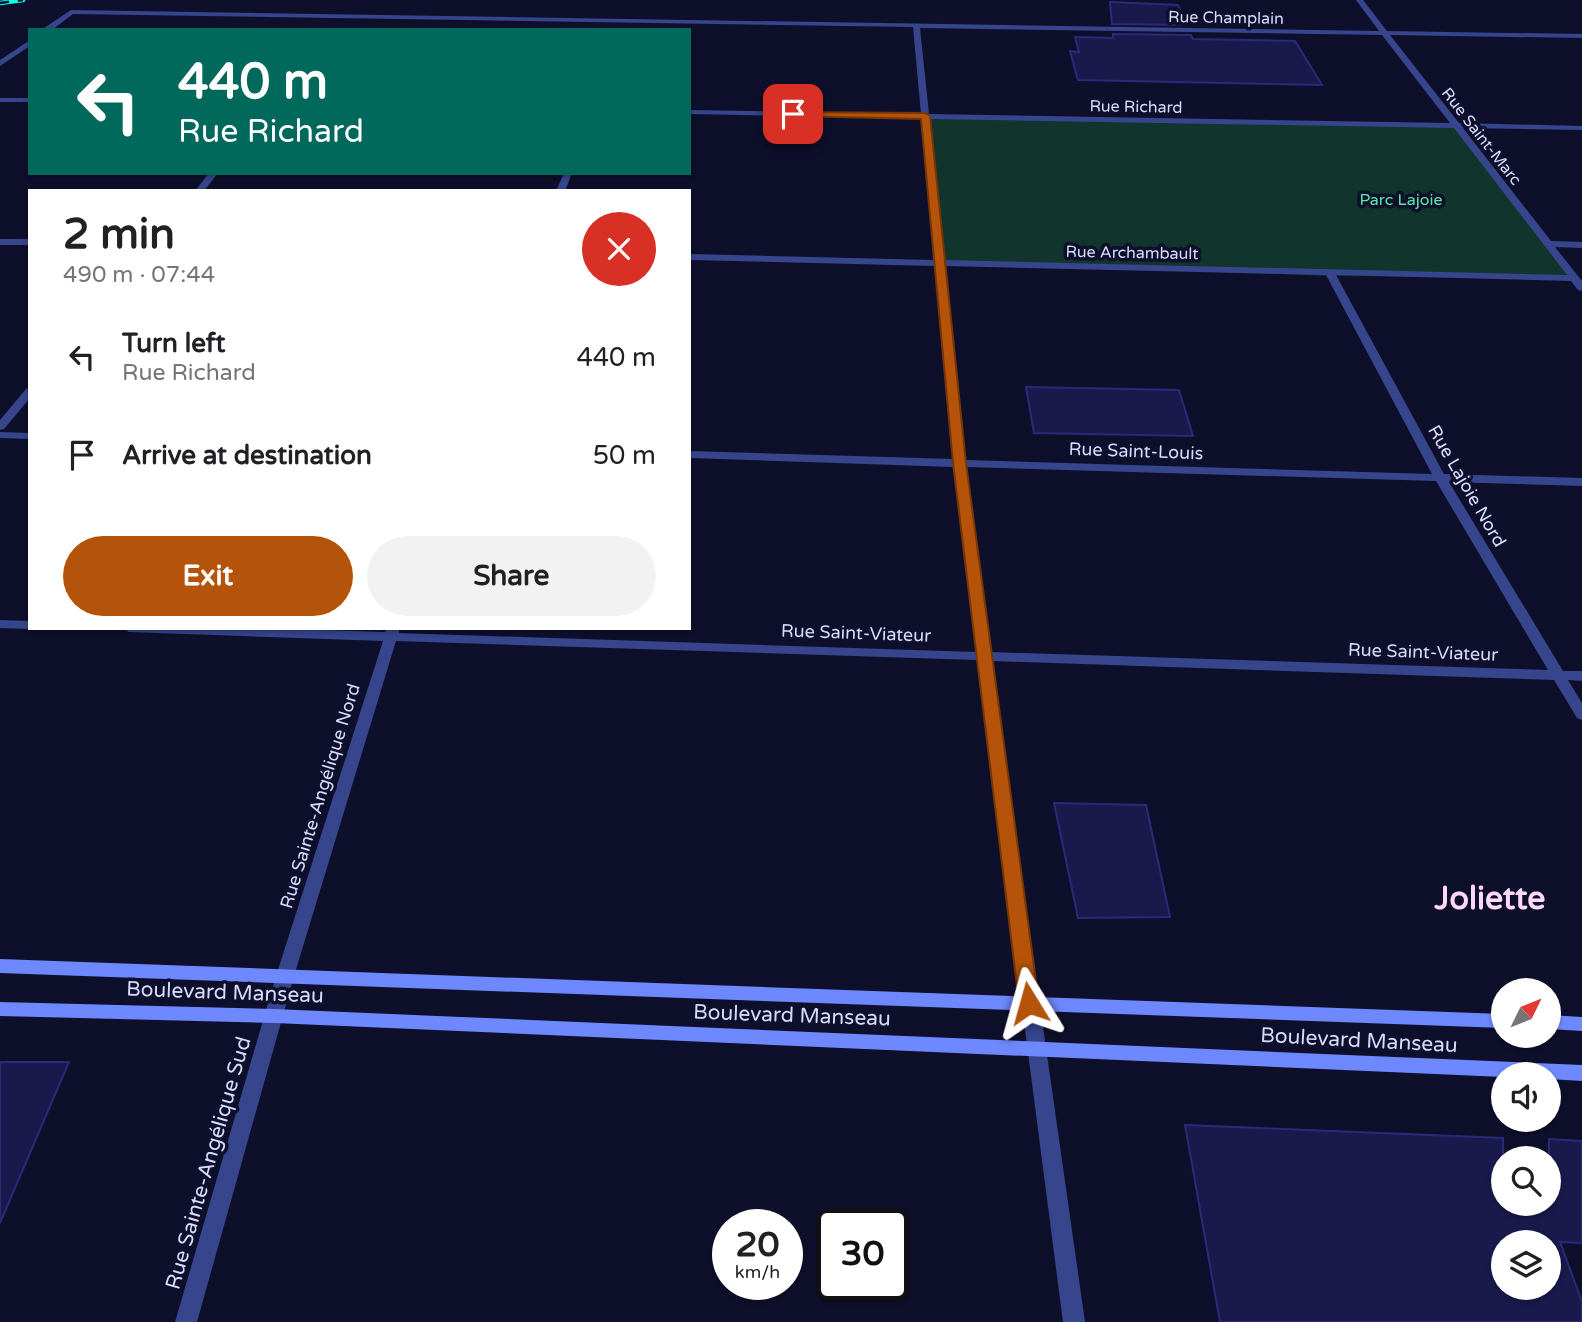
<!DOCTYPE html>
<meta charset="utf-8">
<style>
body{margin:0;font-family:"Varela Round",sans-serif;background:#f2f2f2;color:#202124;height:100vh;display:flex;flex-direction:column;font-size:26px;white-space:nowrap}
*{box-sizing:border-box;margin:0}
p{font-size:23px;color:#757577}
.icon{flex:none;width:38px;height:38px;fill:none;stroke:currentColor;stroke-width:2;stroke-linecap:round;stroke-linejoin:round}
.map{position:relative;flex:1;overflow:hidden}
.sheet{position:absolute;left:28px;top:189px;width:663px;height:441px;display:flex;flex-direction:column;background:#fff;border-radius:0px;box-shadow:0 2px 5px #0004}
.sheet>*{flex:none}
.guide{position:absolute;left:28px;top:28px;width:663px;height:147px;border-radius:0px;box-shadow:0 2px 5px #0004;background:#00695c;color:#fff;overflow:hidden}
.needle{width:46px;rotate:47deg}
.buttons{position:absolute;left:1491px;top:978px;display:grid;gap:14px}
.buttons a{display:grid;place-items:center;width:70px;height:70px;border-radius:50%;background:#fff;box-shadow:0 2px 5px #0004;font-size:35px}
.speed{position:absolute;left:712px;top:1209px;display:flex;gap:14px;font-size:35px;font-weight:700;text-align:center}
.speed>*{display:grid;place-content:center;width:91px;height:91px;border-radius:50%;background:#fff;box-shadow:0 2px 5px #0004;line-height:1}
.speed small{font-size:18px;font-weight:400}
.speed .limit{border:4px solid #111;border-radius:10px;background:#fff;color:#111}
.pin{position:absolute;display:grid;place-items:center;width:60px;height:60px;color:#fff;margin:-30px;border-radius:14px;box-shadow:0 4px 10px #0006}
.me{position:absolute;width:77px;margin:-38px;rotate:352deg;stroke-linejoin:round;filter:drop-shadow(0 0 5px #0008)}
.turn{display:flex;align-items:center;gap:24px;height:147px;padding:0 35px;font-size:32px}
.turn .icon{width:91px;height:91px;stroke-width:2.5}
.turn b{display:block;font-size:49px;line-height:60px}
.round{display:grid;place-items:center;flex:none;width:74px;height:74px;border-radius:37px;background:#f2f2f2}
.overview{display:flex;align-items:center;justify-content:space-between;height:119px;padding:0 35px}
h1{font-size:42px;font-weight:700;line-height:52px}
.button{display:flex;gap:14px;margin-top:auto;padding:14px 35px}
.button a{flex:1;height:80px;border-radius:42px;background:#b45309;color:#fff;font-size:28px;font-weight:700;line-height:80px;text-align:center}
.button a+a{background:#f2f2f2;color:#202124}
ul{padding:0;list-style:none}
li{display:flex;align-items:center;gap:21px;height:98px;padding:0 35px}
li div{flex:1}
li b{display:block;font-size:26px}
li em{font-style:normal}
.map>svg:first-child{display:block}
.green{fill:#11342c}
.building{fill:#19194c;stroke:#2a2a7a;stroke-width:2;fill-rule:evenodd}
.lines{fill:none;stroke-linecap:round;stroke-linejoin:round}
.minor{fill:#36458c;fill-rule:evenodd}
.secondary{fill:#6e88ff;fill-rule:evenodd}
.rail-casing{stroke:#03ffe5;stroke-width:4.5}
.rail{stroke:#0e0f2a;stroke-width:2.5;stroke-dasharray:9;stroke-linecap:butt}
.route{fill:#b45309;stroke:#753606;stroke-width:2}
.labels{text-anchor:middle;stroke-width:7;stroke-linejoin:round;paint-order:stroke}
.far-street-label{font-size:16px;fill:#d7dbff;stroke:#0e0f2a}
.far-park-label{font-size:16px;fill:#5ae8a8;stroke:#0e0f2a}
.street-label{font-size:18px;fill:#d7dbff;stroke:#0e0f2a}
.near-street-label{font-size:21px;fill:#d7dbff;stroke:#0e0f2a}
.town-label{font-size:32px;font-weight:bold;fill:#ffd9f9;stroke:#0e0f2a}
</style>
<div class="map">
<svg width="1582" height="1322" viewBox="0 0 1582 1322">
<rect width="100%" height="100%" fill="#0e0f2a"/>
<path class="green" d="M 925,116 L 1456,125 L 1574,278 L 1330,276 L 938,262 Z"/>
<g class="building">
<path d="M 1110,2 L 1178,5 L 1187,25 L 1112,24 Z"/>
<path d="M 1113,34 L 1191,35 L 1193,39 L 1295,41 L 1322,85 L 1078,80 L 1070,51 L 1079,52 L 1075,37 L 1113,38 Z"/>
<path d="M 1026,387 L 1179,390 L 1193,436 L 1034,433 Z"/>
<path d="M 1054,803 L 1146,805 L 1170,917 L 1078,918 Z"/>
<path d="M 0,1062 L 69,1062 L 0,1223 Z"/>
<path d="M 1185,1125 L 1503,1138 L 1503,1204 L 1549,1204 L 1549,1139 L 1582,1141 L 1582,1243 L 1560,1242 L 1582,1302 L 1582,1322 L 1220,1322 ZM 1503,1242 L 1549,1242 L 1549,1288 L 1503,1288 Z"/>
</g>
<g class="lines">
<g class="minor">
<path d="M 1356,0 L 1363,0 L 1387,31 L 1582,34 L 1582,38 L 1390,35 L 1459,123 L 1582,126 L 1582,130 L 1463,128 L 1551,241 L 1582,242 L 1582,248 L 1555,247 L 1582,281 L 1582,291 L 1578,290 L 1571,281 L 1336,275 L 1444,474 L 1582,478 L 1582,486 L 1449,482 L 1563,671 L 1582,671 L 1582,681 L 1568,680 L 1582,703 L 1582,720 L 1577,718 L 1554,680 L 991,661 L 1085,1322 L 1063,1322 L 977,660 L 396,641 L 294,976 L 197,1322 L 175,1322 L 276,976 L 383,641 L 129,632 L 122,628 L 264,628 L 385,632 L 387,628 L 399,628 L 399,633 L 976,652 L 953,467 L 690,458 L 690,451 L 953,459 L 935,266 L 690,260 L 690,254 L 934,260 L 921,119 L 690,114 L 690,110 L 921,114 L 913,27 L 73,14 L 52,30 L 44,28 L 71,10 L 1379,31 ZM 920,28 L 1382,35 L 1450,123 L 929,114 ZM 929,119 L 1454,128 L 1567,275 L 944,260 ZM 945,266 L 1326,275 L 1432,474 L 965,460 ZM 965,467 L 1436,481 L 1548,670 L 990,652 Z"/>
<path d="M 30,40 L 30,46 L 0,66 L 0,60 Z"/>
<rect x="0" y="98" width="30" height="4"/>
<path d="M 209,173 L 218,173 L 204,191 L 195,191 Z"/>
<path d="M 564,173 L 572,173 L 565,191 L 556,191 Z"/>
<rect x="0" y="239" width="30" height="6"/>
<path d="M 30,388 L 30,398 L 4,429 L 0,430 L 0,420 L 26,389 Z"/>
<path d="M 0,432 L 30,433 L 30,439 L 0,438 Z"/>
<path d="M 0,620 L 30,621 L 30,628 L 34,628 L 30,629 L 0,628 Z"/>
</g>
<g class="secondary">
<path d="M 0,959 L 1503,1014 L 1503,1028 L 0,973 Z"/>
<path d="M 0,1002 L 274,1009 L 1582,1065 L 1582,1081 L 1549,1079 L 1549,1074 L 1503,1074 L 1503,1077 L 274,1023 L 0,1016 Z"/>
<path d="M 1549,1015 L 1582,1017 L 1582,1031 L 1549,1029 Z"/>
</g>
<defs>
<path id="rail" d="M 0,3 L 23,0"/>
</defs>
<use href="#rail" class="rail-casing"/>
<use href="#rail" class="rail"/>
</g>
<path class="route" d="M 790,112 L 925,113 L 930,116 L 966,463 L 1039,1003 L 1036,1009 L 1022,1009 L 1019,1003 L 953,463 L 921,119 L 793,116 Z"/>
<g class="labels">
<g class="far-street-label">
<text transform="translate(1226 17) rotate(1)" y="6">Rue Champlain</text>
<text transform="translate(1136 106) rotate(1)" y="6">Rue Richard</text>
<text transform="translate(1482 136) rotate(52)" y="6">Rue Saint-Marc</text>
<text transform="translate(1132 252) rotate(1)" y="6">Rue Archambault</text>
</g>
<g class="far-park-label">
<text x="1401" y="205">Parc Lajoie</text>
</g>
<g class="street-label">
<text transform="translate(1136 451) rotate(2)" y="6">Rue Saint-Louis</text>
<text transform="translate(1467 486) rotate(60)" y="6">Rue Lajoie Nord</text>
<text transform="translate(856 633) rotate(2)" y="6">Rue Saint-Viateur</text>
<text transform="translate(1423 652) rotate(2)" y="6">Rue Saint-Viateur</text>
<text transform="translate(320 796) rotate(-73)" y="6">Rue Sainte-Angélique Nord</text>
</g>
<g class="near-street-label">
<text transform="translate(225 992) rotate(2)" y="7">Boulevard Manseau</text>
<text transform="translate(792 1015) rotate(2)" y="7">Boulevard Manseau</text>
<text transform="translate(1359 1040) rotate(3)" y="7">Boulevard Manseau</text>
<text transform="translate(208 1163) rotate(-74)" y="7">Rue Sainte-Angélique Sud</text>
</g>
<g class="town-label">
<text x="1490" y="909">Joliette</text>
</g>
</g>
</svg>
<div class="buttons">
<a><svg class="needle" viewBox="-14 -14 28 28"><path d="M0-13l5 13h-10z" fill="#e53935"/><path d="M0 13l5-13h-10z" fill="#757577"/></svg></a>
<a><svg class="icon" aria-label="sound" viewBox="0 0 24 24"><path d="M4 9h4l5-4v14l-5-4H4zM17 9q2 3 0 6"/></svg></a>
<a><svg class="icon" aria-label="search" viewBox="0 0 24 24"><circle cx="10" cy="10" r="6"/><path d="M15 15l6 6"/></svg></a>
<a><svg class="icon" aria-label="layers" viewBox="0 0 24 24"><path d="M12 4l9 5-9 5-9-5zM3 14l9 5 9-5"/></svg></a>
</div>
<div class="speed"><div>20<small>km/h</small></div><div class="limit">30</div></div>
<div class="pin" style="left:793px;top:114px;background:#d93025"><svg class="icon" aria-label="arrive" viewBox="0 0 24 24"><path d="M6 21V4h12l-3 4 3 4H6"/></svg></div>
<svg class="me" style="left:1029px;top:1003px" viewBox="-20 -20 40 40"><path d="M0-17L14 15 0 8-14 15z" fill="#b45309" stroke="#fff" stroke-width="4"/></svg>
<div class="guide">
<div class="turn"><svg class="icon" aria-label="left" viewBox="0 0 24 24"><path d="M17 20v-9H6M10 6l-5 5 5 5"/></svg><div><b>440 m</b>Rue Richard</div></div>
</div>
<section class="sheet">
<div class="overview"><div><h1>2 min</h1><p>490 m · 07:44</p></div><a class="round" style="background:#d93025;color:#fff"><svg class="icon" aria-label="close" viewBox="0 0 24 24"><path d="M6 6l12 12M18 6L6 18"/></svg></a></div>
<ul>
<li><svg class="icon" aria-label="left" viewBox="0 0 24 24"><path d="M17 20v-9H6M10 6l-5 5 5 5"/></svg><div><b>Turn left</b><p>Rue Richard</p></div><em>440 m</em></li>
<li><svg class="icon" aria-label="arrive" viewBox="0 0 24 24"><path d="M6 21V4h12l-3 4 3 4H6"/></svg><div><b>Arrive at destination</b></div><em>50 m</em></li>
</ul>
<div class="button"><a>Exit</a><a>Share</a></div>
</section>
</div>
